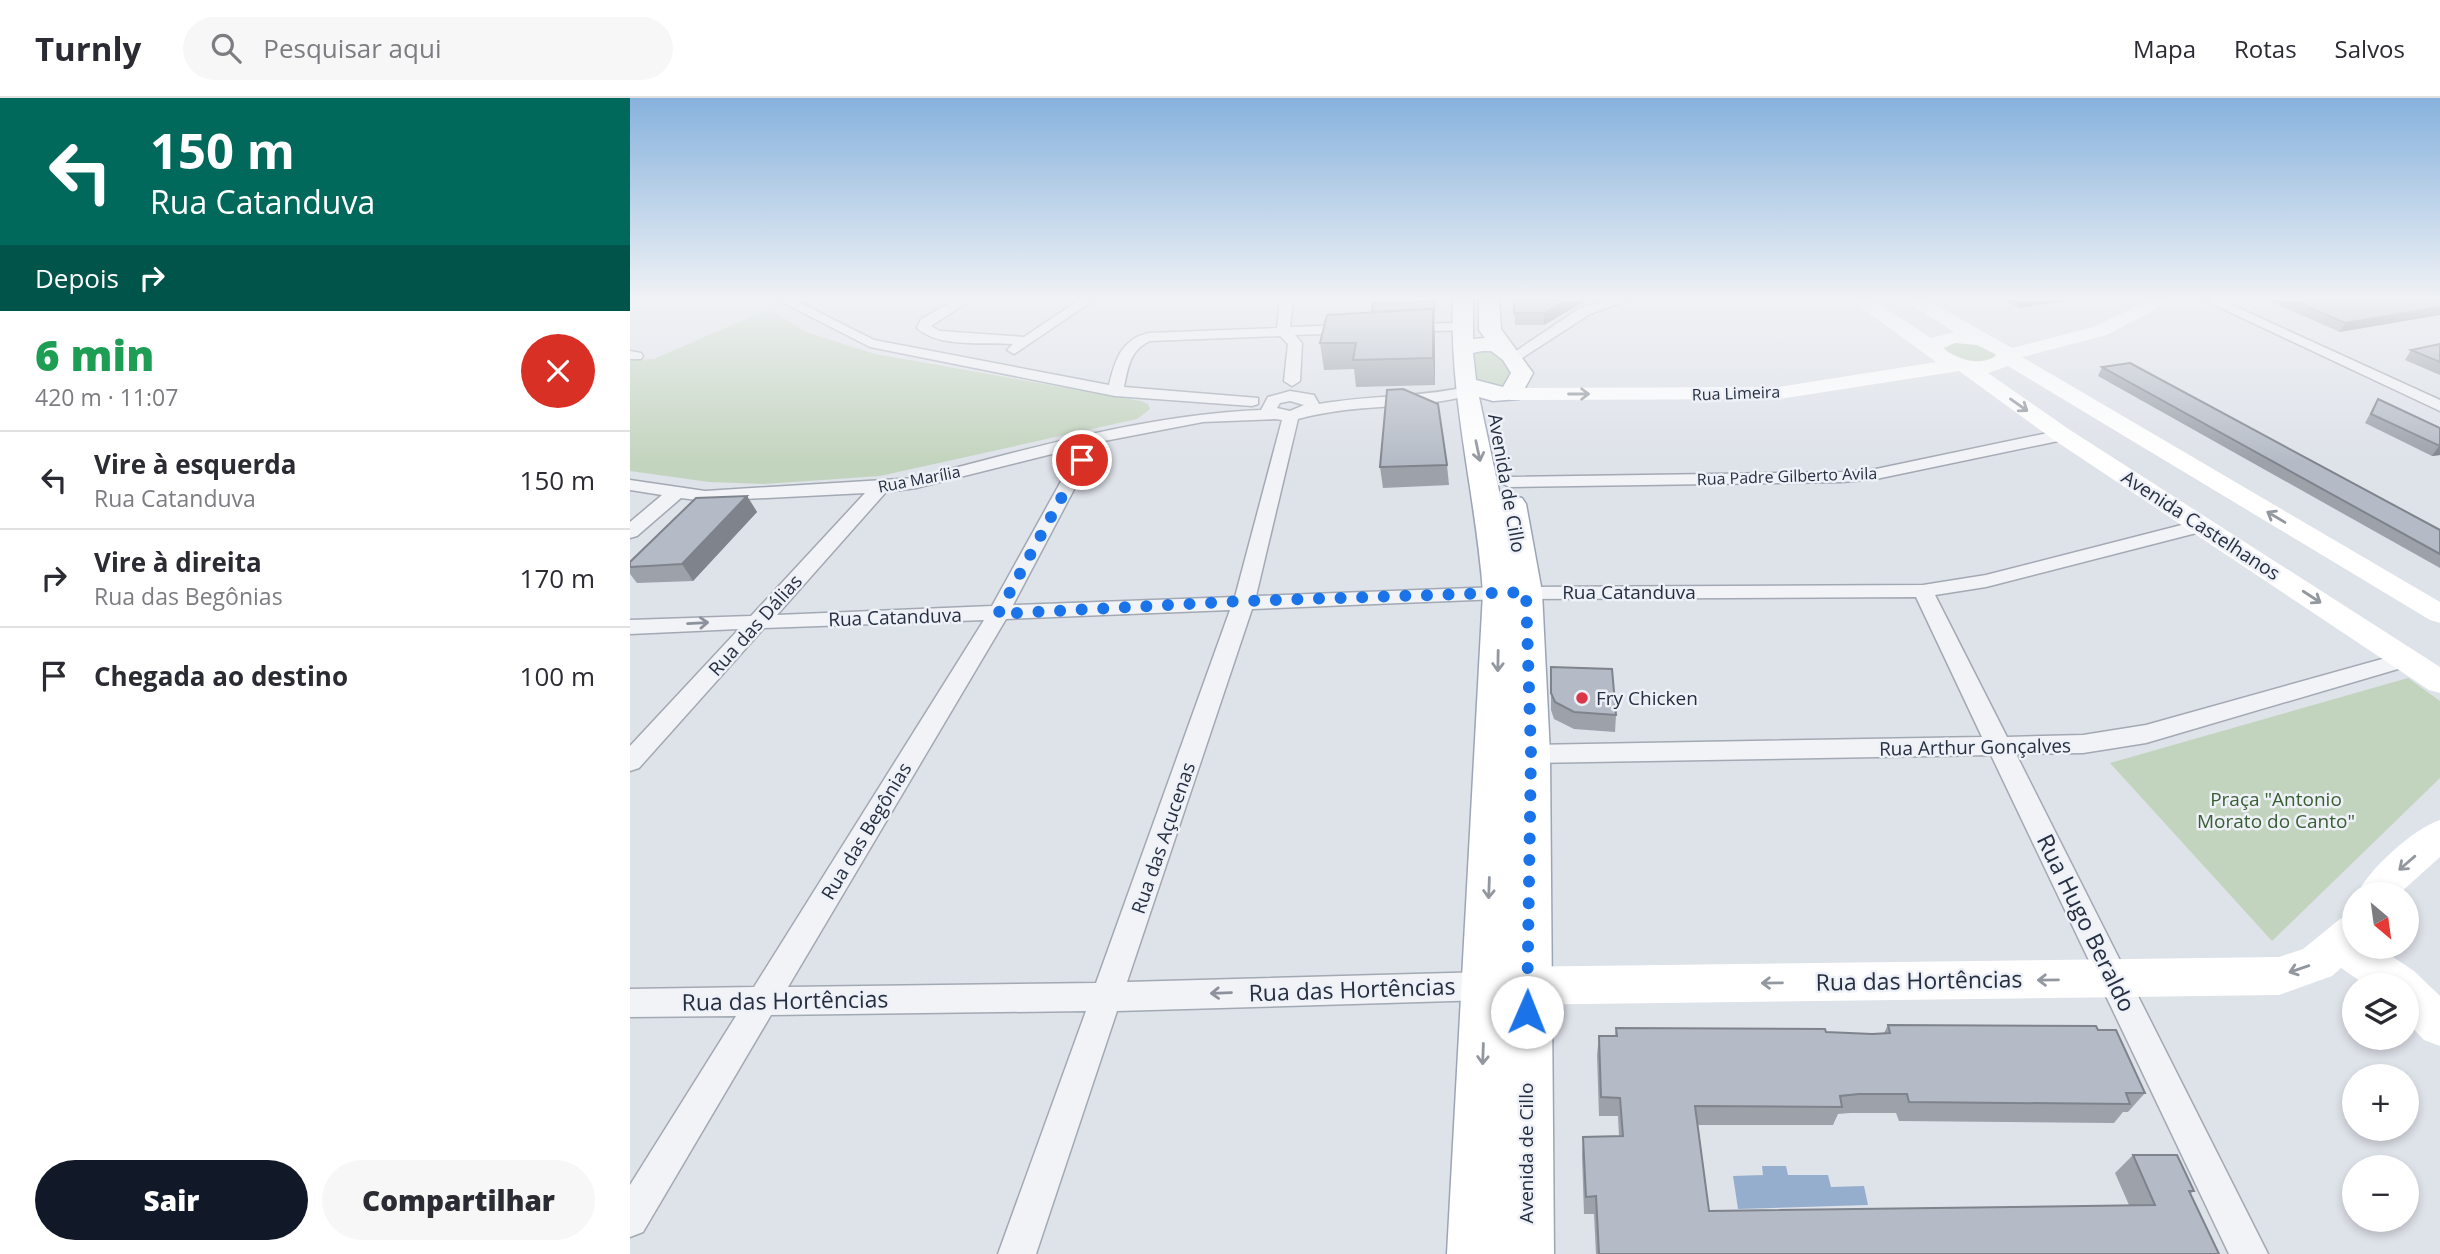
<!DOCTYPE html>
<html lang="pt">
<meta charset="utf-8">
<style>
body{margin:0;font-family:"Open Sans",sans-serif;background:#f7f7f7;color:#2b2b33;height:100vh;display:flex;flex-direction:column;font-size:26px;white-space:nowrap}
*{box-sizing:border-box;margin:0}
p{font-size:23px;color:#7c7c81}
.icon{flex:none;width:38px;height:38px;fill:none;stroke:currentColor;stroke-width:2;stroke-linecap:round;stroke-linejoin:round}
.map{position:relative;flex:1;overflow:hidden}
.details{display:flex;flex-direction:column;background:#fff;width:630px}
.details>*{flex:none}
.hud{background:#00695c;color:#fff;overflow:hidden}
.needle{width:46px;rotate:151deg}
.controls{position:absolute;left:1712px;top:784px;display:grid;gap:14px}
.controls a{display:grid;place-items:center;width:77px;height:77px;border-radius:50%;background:#fff;box-shadow:0 4px 10px #0003;font-size:35px}
.pin{position:absolute;display:grid;place-items:center;width:60px;height:60px;color:#fff;margin:-30px;border:4px solid #fff;border-radius:50%;box-shadow:0 2px 7px #0007}
.me{position:absolute;width:77px;margin:-38px;rotate:1deg;stroke-linejoin:round;filter:drop-shadow(0 0 5px #0008)}
.turn{display:flex;align-items:center;gap:24px;height:147px;padding:0 35px;font-size:32px}
.turn .icon{width:91px;height:91px;stroke-width:2.5}
.turn b{display:block;font-size:49px;line-height:60px}
.then{display:flex;align-items:center;height:66px;padding:0 35px;background:#0003;gap:14px;font-size:26px}
.round{display:grid;place-items:center;flex:none;width:74px;height:74px;border-radius:37px;background:#f7f7f7}
.summary{display:flex;align-items:center;justify-content:space-between;height:119px;padding:0 35px}
h1{font-size:42px;font-weight:800;line-height:52px;color:#1e9e55}
.primary-button{display:flex;gap:14px;margin-top:auto;padding:14px 35px}
.primary-button a{flex:1;height:80px;border-radius:42px;background:#111827;color:#fff;font-size:28px;font-weight:800;line-height:80px;text-align:center}
.primary-button a+a{background:#f7f7f7;color:#2b2b33}
ul{padding:0;list-style:none}
li{display:flex;align-items:center;gap:21px;height:98px;padding:0 35px;border-top:2px solid #e1e1e2}
li div{flex:1}
li b{display:block;font-size:26px}
li em{font-style:normal}
header{display:flex;align-items:center;gap:42px;box-sizing:border-box;height:98px;padding:0 35px;background:#fff;border-bottom:2px solid #e1e1e2}
header strong{font-size:33px}
nav{display:flex;gap:38px;margin-inline-start:auto;font-size:24px}
.search{width:490px;height:63px;background:#f7f7f7;display:flex;align-items:center;gap:18px;box-sizing:border-box;padding:0 24px;border-radius:38px;color:#7c7c81;font-size:26px}
main{display:flex;flex:1;min-height:0}
.map>svg:first-child{display:block}
.green{fill:#c3d4be}
.water{fill:#96aecd}
.lines{fill:none;stroke-linecap:round;stroke-linejoin:round}
.street-casing{stroke:#a3a9b3;stroke-width:3}
.primary-casing{stroke:#9ca5b6;stroke-width:3}
.street{fill:#f1f3f7;fill-rule:evenodd}
.secondary{fill:#fff;fill-rule:evenodd}
.primary{fill:#fff;fill-rule:evenodd}
.wall{fill:#9ca1aa}
.shaded-wall{fill:#7f838b}
.building{fill:#b5bbc6;stroke:#7f838b;stroke-width:2}
.oneway{stroke:#9297a0}
.oneway2{stroke:#8c919c}
.route{stroke:#1a73e8;stroke-width:12;stroke-dasharray:0 21.6}
.poi-dot{fill:#da3749;stroke:#eef1f7;stroke-width:2.5}
.labels{text-anchor:middle;stroke-width:5;stroke-linejoin:round;paint-order:stroke}
.far-street-label{font-size:16px;fill:#262f41;stroke:#eef1f7}
.street-label{font-size:19px;fill:#262f41;stroke:#eef1f7}
.poi-label{font-size:19px;fill:#262f41;stroke:#eef1f7;text-anchor:start}
.park-label{font-size:19px;fill:#385e32;stroke:#eef1f7}
.near-street-label{font-size:23px;fill:#262f41;stroke:#eef1f7}
</style>
<header>
<strong>Turnly</strong>
<div class="search"><svg class="icon" aria-label="search" viewBox="0 0 24 24"><circle cx="10" cy="10" r="6"/><path d="M15 15l6 6"/></svg>Pesquisar aqui</div>
<nav><a>Mapa</a><a>Rotas</a><a>Salvos</a></nav>
</header>
<main>
<section class="details">
<div class="hud">
<div class="turn"><svg class="icon" aria-label="left" viewBox="0 0 24 24"><path d="M17 20v-9H6M10 6l-5 5 5 5"/></svg><div><b>150 m</b>Rua Catanduva</div></div>
<div class="then">Depois<svg class="icon" aria-label="right" viewBox="0 0 24 24"><path d="M7 20v-9h11M14 6l5 5-5 5"/></svg></div>
</div>
<div class="summary"><div><h1>6 min</h1><p>420 m · 11:07</p></div><a class="round" style="background:#d93025;color:#fff"><svg class="icon" aria-label="close" viewBox="0 0 24 24"><path d="M6 6l12 12M18 6L6 18"/></svg></a></div>
<ul>
<li><svg class="icon" aria-label="left" viewBox="0 0 24 24"><path d="M17 20v-9H6M10 6l-5 5 5 5"/></svg><div><b>Vire à esquerda</b><p>Rua Catanduva</p></div><em>150 m</em></li>
<li><svg class="icon" aria-label="right" viewBox="0 0 24 24"><path d="M7 20v-9h11M14 6l5 5-5 5"/></svg><div><b>Vire à direita</b><p>Rua das Begônias</p></div><em>170 m</em></li>
<li><svg class="icon" aria-label="arrive" viewBox="0 0 24 24"><path d="M6 21V4h12l-3 4 3 4H6"/></svg><div><b>Chegada ao destino</b></div><em>100 m</em></li>
</ul>
<div class="primary-button"><a>Sair</a><a>Compartilhar</a></div>
</section>
<div class="map">
<svg width="1810" height="1156" viewBox="0 0 1810 1156">
<rect width="100%" height="100%" fill="#dee2e9"/>
<g class="green">
<path d="M 142,213 L 176,234 L 245,256 L 511,303 L 518,306 L 520,311 L 507,321 L 250,378 L 134,386 L 79,384 L 0,373 L 0,262 L 24,261 L 132,214 Z"/>
<path d="M 1324,244 L 1348,246 L 1365,255 L 1365,259 C 1347,270 1330,261 1314,251 Z"/>
<path d="M 862,249 L 881,269 L 881,282 L 871,290 L 846,284 L 844,253 Z"/>
<path d="M 1778,580 L 1810,603 L 1810,680 L 1642,843 L 1480,665 Z"/>
</g>
<path class="water" d="M 1132,1068 L 1156,1068 L 1158,1077 L 1198,1077 L 1201,1089 L 1234,1088 L 1238,1107 L 1108,1111 L 1103,1078 L 1133,1077 Z"/>
<g class="lines">
<defs>
<g id="street">
<path d="M 148,202 L 165,202 L 244,242 L 479,287 C 485,262 491,242 518,235 L 647,230 L 650,202 L 663,202 L 660,229 L 723,227 L 730,231 L 723,235 L 665,237 L 672,245 L 670,283 L 662,288 L 654,283 L 658,246 L 650,238 L 520,243 C 500,252 498,269 494,289 L 628,300 L 628,306 L 622,308 L 485,298 L 240,249 Z"/>
<path d="M 325,202 L 341,202 L 301,228 L 310,233 L 394,239 L 449,202 L 464,202 L 384,256 L 377,252 L 383,246 C 355,244 308,250 287,230 L 291,221 Z"/>
<path d="M 977,202 L 998,202 L 960,216 L 889,262 L 884,263 L 877,259 L 950,210 Z"/>
<path d="M 1574,202 L 1591,202 L 1810,302 L 1810,313 Z"/>
<path d="M 831,225 L 836,226 L 836,232 L 775,234 L 768,230 L 775,226 Z"/>
<path d="M 0,253 L 11,255 L 13,258 L 11,261 L 0,261 Z"/>
<path d="M 836,289 L 844,294 L 841,297 C 784,312 725,305 668,321 L 626,498 L 869,489 L 1293,487 L 1356,477 L 1571,422 L 1578,424 L 1580,428 L 1578,432 L 1356,489 L 1305,497 L 1377,639 L 1453,637 L 1516,627 L 1777,554 L 1785,556 L 1788,561 L 1785,566 L 1516,645 L 1453,655 L 1386,656 L 1638,1156 L 1599,1156 L 1361,657 L 901,665 L 892,662 L 889,656 L 892,650 L 901,647 L 1352,639 L 1286,499 L 869,501 L 622,511 L 497,884 L 856,874 L 867,878 L 871,888 L 867,898 L 856,902 L 487,913 L 406,1156 L 368,1156 L 456,913 L 141,917 L 13,1134 L 0,1139 L 0,1087 L 106,918 L 0,919 L 0,891 L 124,889 L 354,522 L 134,530 L 9,670 L 0,673 L 0,648 L 109,531 L 0,536 L 0,522 L 121,518 L 235,395 L 75,403 L 51,400 L 7,438 L 0,440 L 0,424 L 32,397 L 0,392 L 0,382 L 75,393 L 286,380 C 400,351 512,317 631,312 L 638,299 L 660,293 L 684,297 L 689,306 C 739,297 786,300 836,289 ZM 660,303 L 674,307 L 660,313 L 647,310 L 650,305 ZM 645,321 L 652,322 L 605,499 L 383,507 L 469,344 L 573,324 ZM 450,349 L 362,508 L 147,517 L 256,394 L 286,390 ZM 600,512 L 466,885 L 158,889 L 376,521 Z"/>
<path d="M 1432,332 L 1438,333 L 1438,341 L 1246,381 L 1212,384 L 879,389 L 870,384 L 879,379 L 1212,374 L 1246,371 Z"/>
</g>
<path id="primary" d="M 823,202 L 843,202 L 843,241 L 855,240 L 849,232 L 849,202 L 869,202 L 871,231 L 903,275 L 889,301 L 863,303 L 849,299 L 871,402 L 882,398 L 892,400 L 896,406 L 912,494 L 920,656 L 924,1156 L 817,1156 L 853,495 C 846,397 819,301 823,202 ZM 852,253 L 861,253 L 873,262 L 881,275 L 873,289 L 846,282 L 843,255 Z"/>
</defs>
<use href="#street" class="street-casing"/>
<use href="#primary" class="primary-casing"/>
<use href="#street" class="street"/>
<g class="secondary">
<path d="M 1221,202 L 1243,202 L 1301,240 L 1324,234 L 1275,202 L 1297,202 L 1382,250 L 1463,229 L 1519,202 L 1543,202 L 1477,237 L 1392,259 L 1810,504 L 1810,525 L 1800,522 L 1378,268 L 1358,275 L 1440,332 L 1810,569 L 1810,595 L 1799,592 L 1424,342 L 1329,273 L 1149,301 L 881,302 L 870,296 L 881,290 L 1149,289 L 1306,264 ZM 1325,245 L 1347,247 L 1367,257 C 1351,269 1327,262 1313,250 Z"/>
<path d="M 1810,722 L 1810,759 L 1769,796 L 1727,796 C 1739,771 1783,731 1810,722 Z"/>
<path d="M 1724,816 L 1724,849 L 1748,849 L 1784,873 L 1810,898 L 1810,948 L 1794,942 L 1776,923 L 1776,887 L 1736,887 L 1711,870 L 1702,878 L 1649,897 L 879,907 L 864,902 L 858,888 L 864,874 L 879,869 L 1649,859 L 1673,851 L 1710,821 Z"/>
</g>
<use href="#primary" class="primary"/>
</g>
<g class="wall">
<path d="M 884,202 L 957,202 L 914,227 L 885,227 Z"/>
<path d="M 1374,202 L 1439,202 L 1389,210 Z"/>
<path d="M 1637,202 L 1810,202 L 1710,234 Z"/>
<path d="M 805,203 L 805,223 L 804,223 L 805,287 L 726,289 L 724,271 L 694,272 L 690,245 L 742,214 Z"/>
<path d="M 1810,246 L 1810,277 L 1775,262 L 1781,252 Z"/>
<path d="M 1472,269 L 1810,432 L 1810,470 L 1468,278 Z"/>
<path d="M 1748,301 L 1810,330 L 1810,357 L 1802,358 L 1735,325 Z"/>
<path d="M 817,367 L 819,387 L 753,390 L 750,369 Z"/>
<path d="M 117,398 L 127,414 L 63,483 L 7,485 L 0,476 L 0,464 Z"/>
<path d="M 921,569 L 986,617 L 985,634 L 944,631 L 924,621 L 921,612 Z"/>
<path d="M 1258,927 L 1468,932 L 1515,995 L 1498,1014 L 1493,1014 L 1484,1025 L 1269,1023 L 1266,1015 L 1220,1015 L 1208,1016 L 1203,1027 L 1067,1027 L 1079,1113 L 1499,1107 L 1485,1075 L 1503,1057 L 1564,1093 L 1560,1096 L 1589,1156 L 966,1156 L 964,1116 L 954,1116 L 952,1057 L 953,1039 L 989,1038 L 988,1018 L 969,1018 L 967,957 L 969,938 L 985,938 L 986,930 L 1242,936 L 1254,935 Z"/>
</g>
<g class="shaded-wall">
<path d="M 936,202 L 957,202 L 914,227 L 914,215 Z"/>
<path d="M 1392,202 L 1439,202 L 1389,210 Z"/>
<path d="M 1810,209 L 1810,217 L 1710,234 L 1715,225 Z"/>
<path d="M 803,211 L 805,236 L 805,287 L 803,260 Z"/>
<path d="M 1809,348 L 1810,348 L 1810,357 L 1802,358 Z"/>
<path d="M 117,398 L 127,414 L 63,483 L 52,466 Z"/>
</g>
<g class="building">
<path d="M 884,202 L 936,202 L 914,215 L 884,215 Z"/>
<path d="M 1662,202 L 1810,202 L 1810,209 L 1715,225 Z"/>
<path d="M 805,203 L 804,214 L 803,214 L 803,211 L 742,214 L 743,205 Z"/>
<path d="M 803,211 L 803,260 L 723,262 L 726,245 L 690,245 L 697,217 Z"/>
<path d="M 1810,246 L 1810,264 L 1781,252 Z"/>
<path d="M 1500,265 L 1810,432 L 1810,456 L 1472,269 Z"/>
<path d="M 773,291 L 808,306 L 817,367 L 750,369 L 757,292 Z"/>
<path d="M 1748,301 L 1810,330 L 1810,348 L 1741,316 Z"/>
<path d="M 117,398 L 52,466 L 0,469 L 0,464 L 66,400 Z"/>
<path d="M 921,569 L 982,571 L 986,617 L 944,614 L 925,604 L 921,595 Z"/>
<path d="M 1258,927 L 1466,928 L 1468,932 L 1486,932 L 1515,995 L 1496,995 L 1500,1006 L 1279,1004 L 1277,996 L 1229,996 L 1210,998 L 1212,1009 L 1065,1008 L 1079,1113 L 1525,1107 L 1503,1057 L 1547,1057 L 1564,1093 L 1559,1093 L 1589,1156 L 969,1156 L 966,1098 L 956,1099 L 953,1039 L 993,1038 L 990,1000 L 971,999 L 969,938 L 987,938 L 986,930 L 1195,931 L 1196,934 L 1242,936 L 1260,935 Z"/>
</g>
<defs><path id="oneway-shaft" d="M-6 0H5M1.5-3L5.5 0L1.5 3" fill="none" stroke-width="1.6" stroke-linecap="round" stroke-linejoin="round" transform="scale(1.75)"/></defs>
<g class="oneway">
<use href="#oneway-shaft" transform="translate(949 296)"/>
<use href="#oneway-shaft" transform="translate(1389 307) rotate(35)"/>
<use href="#oneway-shaft" transform="translate(848 353) rotate(78)"/>
<use href="#oneway-shaft" transform="translate(1646 419) rotate(-149)"/>
<use href="#oneway-shaft" transform="translate(1682 499) rotate(33)"/>
<use href="#oneway-shaft" transform="translate(868 563) rotate(91)"/>
<use href="#oneway-shaft" transform="translate(1777 765) rotate(139)"/>
<use href="#oneway-shaft" transform="translate(859 790) rotate(92)"/>
<use href="#oneway-shaft" transform="translate(1669 871) rotate(161)"/>
<use href="#oneway-shaft" transform="translate(1418 882) rotate(179)"/>
<use href="#oneway-shaft" transform="translate(1142 885) rotate(179)"/>
<use href="#oneway-shaft" transform="translate(853 956) rotate(92)"/>
</g>
<g class="oneway2">
<use href="#oneway-shaft" transform="translate(68 525) rotate(-3)"/>
<use href="#oneway-shaft" transform="translate(591 895) rotate(178)"/>
</g>
<linearGradient id="sky" x2="0" y2="1"><stop stop-color="#87b2dd"/><stop offset="0.55" stop-color="#f0f2f5"/><stop offset="1" stop-color="#f0f2f5" stop-opacity="0"/></linearGradient>
<rect width="1810" height="364" fill="url(#sky)"/>
<g class="lines">
<path class="route" d="M 452,362 L 368,516 L 614,503 L 896,494 L 901,656 L 897,914"/>
</g>
<circle class="poi-dot" cx="952" cy="600" r="7"/>
<g class="labels">
<g class="far-street-label">
<text transform="translate(1106 295) rotate(-2)" y="6">Rua Limeira</text>
<text transform="translate(1157 378) rotate(-2)" y="6">Rua Padre Gilberto Avila</text>
<text transform="translate(289 381) rotate(-11)" y="6">Rua Marília</text>
</g>
<g class="street-label">
<text transform="translate(877 385) rotate(80)" y="7">Avenida de Cillo</text>
<text transform="translate(1571 427) rotate(33)" y="7">Avenida Castelhanos</text>
<text x="999" y="501">Rua Catanduva</text>
<text transform="translate(265 519) rotate(-2)" y="7">Rua Catanduva</text>
<text transform="translate(125 527) rotate(-48)" y="7">Rua das Dálias</text>
<text transform="translate(1345 649) rotate(-1)" y="7">Rua Arthur Gonçalves</text>
<text transform="translate(236 733) rotate(-59)" y="7">Rua das Begônias</text>
<text transform="translate(533 740) rotate(-71)" y="7">Rua das Açucenas</text>
<text transform="translate(896 1055) rotate(-90)" y="7">Avenida de Cillo</text>
</g>
<g class="poi-label">
<text x="966" y="607">Fry Chicken</text>
</g>
<g class="park-label">
<text x="1646" y="708">Praça "Antonio<tspan x="1646" dy="22">Morato do Canto"</tspan></text>
</g>
<g class="near-street-label">
<text transform="translate(1456 825) rotate(64)" y="8">Rua Hugo Beraldo</text>
<text transform="translate(1289 883) rotate(-1)" y="8">Rua das Hortências</text>
<text transform="translate(722 892) rotate(-2)" y="8">Rua das Hortências</text>
<text transform="translate(155 903) rotate(-1)" y="8">Rua das Hortências</text>
</g>
</g>
</svg>
<div class="controls">
<a><svg class="needle" viewBox="-14 -14 28 28"><path d="M0-13l5 13h-10z" fill="#e53935"/><path d="M0 13l5-13h-10z" fill="#7c7c81"/></svg></a>
<a><svg class="icon" aria-label="layers" viewBox="0 0 24 24"><path d="M12 4l9 5-9 5-9-5zM3 14l9 5 9-5"/></svg></a>
<a>+</a>
<a>−</a>
</div>
<div class="pin" style="left:452px;top:362px;background:#d93025"><svg class="icon" aria-label="arrive" viewBox="0 0 24 24"><path d="M6 21V4h12l-3 4 3 4H6"/></svg></div>
<svg class="me" style="left:897px;top:914px" viewBox="-20 -20 40 40"><circle r="19" fill="#fff"/><path d="M0-13L10 11 0 6-10 11z" fill="#1a73e8"/></svg>
</div>
</main>
